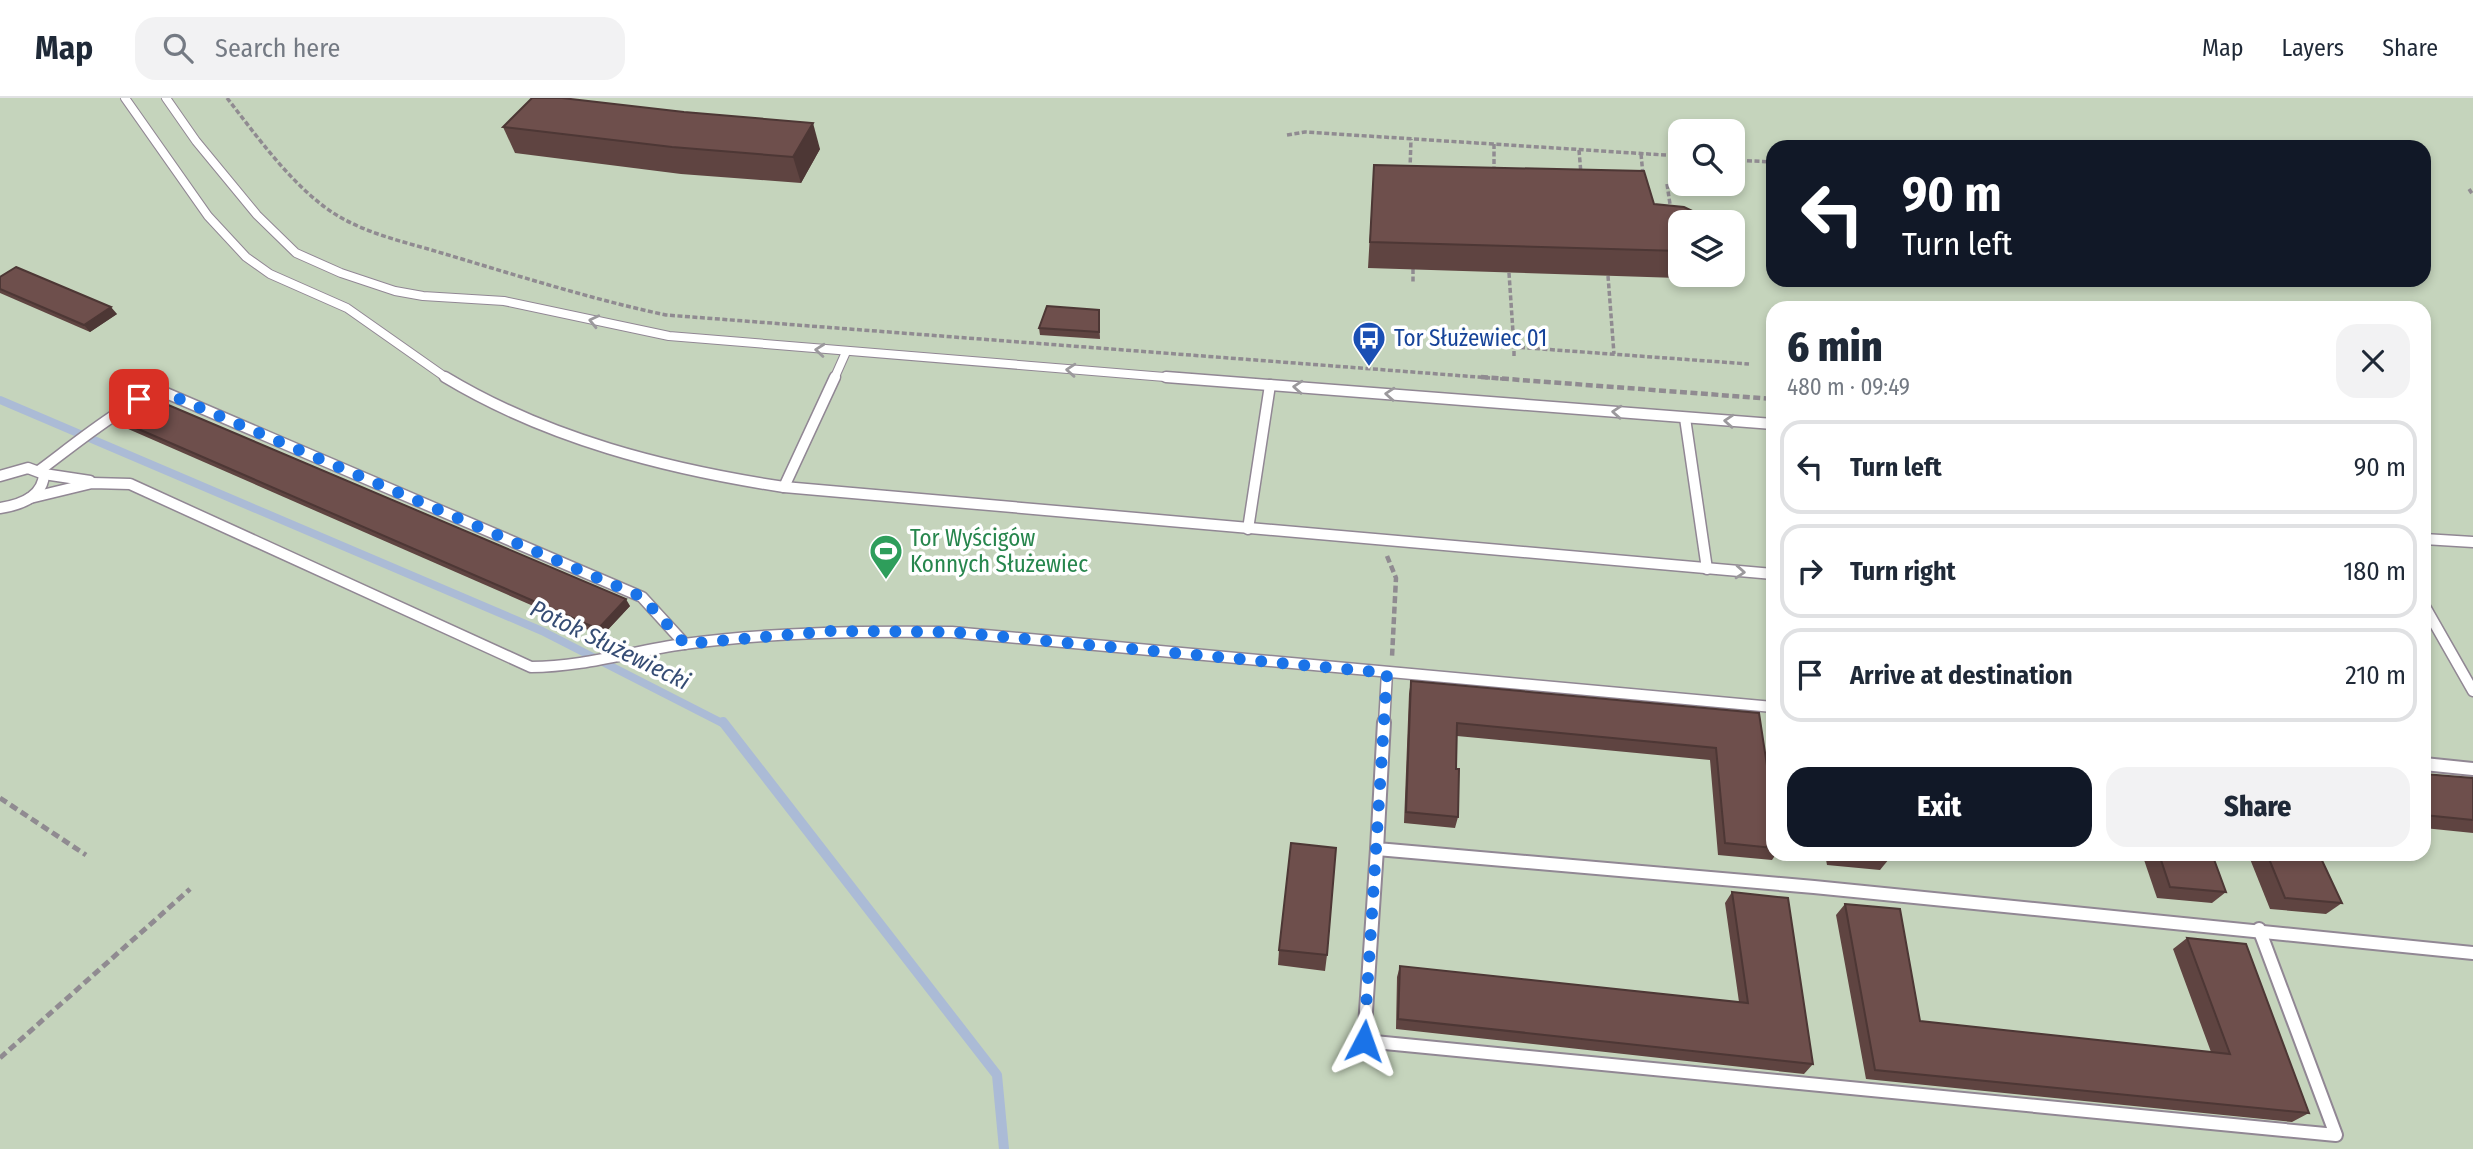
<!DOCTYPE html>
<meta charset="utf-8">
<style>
body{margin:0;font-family:"Fira Sans Condensed",sans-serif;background:#f2f2f3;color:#1f2937;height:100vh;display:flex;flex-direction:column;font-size:26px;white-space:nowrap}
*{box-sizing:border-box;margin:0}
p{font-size:23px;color:#747a83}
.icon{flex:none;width:38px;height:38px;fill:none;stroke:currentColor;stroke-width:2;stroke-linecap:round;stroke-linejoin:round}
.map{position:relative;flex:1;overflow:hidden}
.details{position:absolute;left:1766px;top:203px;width:665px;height:560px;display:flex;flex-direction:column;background:#fff;border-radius:21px;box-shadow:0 4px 10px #0003}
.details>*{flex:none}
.guide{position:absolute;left:1766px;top:42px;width:665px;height:147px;border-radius:21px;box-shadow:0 4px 10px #0003;background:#111827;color:#fff;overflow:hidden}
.fabs{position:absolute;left:1668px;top:21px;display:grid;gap:14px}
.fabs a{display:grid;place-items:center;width:77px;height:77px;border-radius:14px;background:#fff;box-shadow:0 4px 10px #0003;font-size:35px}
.pin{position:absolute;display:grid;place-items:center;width:60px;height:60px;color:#fff;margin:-30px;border-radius:14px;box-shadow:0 4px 10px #0006}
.me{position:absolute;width:77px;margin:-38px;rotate:4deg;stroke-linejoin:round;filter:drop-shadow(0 0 5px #0008)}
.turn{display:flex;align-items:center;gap:24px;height:147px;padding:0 21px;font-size:32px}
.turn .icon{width:91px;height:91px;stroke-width:2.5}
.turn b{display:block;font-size:49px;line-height:60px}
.round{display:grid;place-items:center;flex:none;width:74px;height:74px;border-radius:21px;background:#f2f2f3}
.overview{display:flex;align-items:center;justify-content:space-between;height:119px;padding:0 21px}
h1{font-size:42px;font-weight:800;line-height:52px}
.action{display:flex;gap:14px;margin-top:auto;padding:14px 21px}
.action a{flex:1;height:80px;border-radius:21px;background:#111827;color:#fff;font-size:28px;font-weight:800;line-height:80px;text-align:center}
.action a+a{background:#f2f2f3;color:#1f2937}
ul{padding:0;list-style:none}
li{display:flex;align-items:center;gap:21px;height:94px;margin:0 14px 10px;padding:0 7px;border:4px solid #e0e1e3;border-radius:21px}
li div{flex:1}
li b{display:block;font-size:26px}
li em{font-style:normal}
header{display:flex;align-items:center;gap:42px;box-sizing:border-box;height:98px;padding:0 35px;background:#fff;border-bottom:2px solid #e0e1e3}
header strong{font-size:33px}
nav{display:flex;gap:38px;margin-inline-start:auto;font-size:24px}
.search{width:490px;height:63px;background:#f2f2f3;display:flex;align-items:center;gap:18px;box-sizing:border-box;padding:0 24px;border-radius:21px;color:#747a83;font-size:26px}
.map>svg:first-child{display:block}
.green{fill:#c5d4bc;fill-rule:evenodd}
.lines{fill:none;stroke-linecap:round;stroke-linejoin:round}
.stream-far1{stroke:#abbbd6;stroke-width:8}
.stream{stroke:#abbbd6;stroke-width:10}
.lane-far2-casing{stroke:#918794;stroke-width:10}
.lane-far1-casing{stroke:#918794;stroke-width:13}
.lane-casing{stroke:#918794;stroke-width:16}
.path-far2{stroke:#908b91;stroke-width:3.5;stroke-dasharray:5 2.5;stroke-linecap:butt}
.path-far1{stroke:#908b91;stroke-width:4.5;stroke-dasharray:7 3.5;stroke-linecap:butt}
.path{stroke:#908b91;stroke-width:5;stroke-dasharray:8 4.5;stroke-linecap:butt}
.lane-far2{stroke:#fff;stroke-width:8}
.lane-far1{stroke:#fff;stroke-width:10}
.lane{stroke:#fff;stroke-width:12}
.wall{fill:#5f4441}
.shaded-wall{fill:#4d3735}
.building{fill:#6e4f4c;stroke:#4d3735;stroke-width:2}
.oneway{stroke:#9b999c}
.route{stroke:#1a73e8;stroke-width:12;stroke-dasharray:0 21.6}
.labels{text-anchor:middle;stroke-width:7;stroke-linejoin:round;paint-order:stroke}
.transit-label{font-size:23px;fill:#164399;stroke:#fff;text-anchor:start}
.leisure-label{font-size:23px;fill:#27864d;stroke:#fff;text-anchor:start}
.water-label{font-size:24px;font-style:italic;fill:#354c74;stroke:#fff}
</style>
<header>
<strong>Map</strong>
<div class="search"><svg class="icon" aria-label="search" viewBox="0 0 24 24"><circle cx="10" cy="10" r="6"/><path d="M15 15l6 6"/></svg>Search here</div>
<nav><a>Map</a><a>Layers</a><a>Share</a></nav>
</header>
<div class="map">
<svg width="2473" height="1051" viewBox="0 0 2473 1051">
<rect width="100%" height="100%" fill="#fcf6fe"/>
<path class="green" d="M 0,0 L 2473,0 L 2473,1051 L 0,1051 ZM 1680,33 L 1732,33 L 1732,86 L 1680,86 ZM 1773,49 L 2424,49 L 2424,182 L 1773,182 ZM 1680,124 L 1732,124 L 1732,177 L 1680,177 ZM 1773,210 L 2424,210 L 2424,756 L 1773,756 Z"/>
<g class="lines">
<path class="stream-far1" d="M 0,302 L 542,533 L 724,626"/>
<path class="stream" d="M 723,624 L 997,977 L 1004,1051"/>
<defs>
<g id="lane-far2">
<path d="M 125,0 L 208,118 L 246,159 L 270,176 L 347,210 L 448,281"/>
<path d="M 166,0 L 196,43 L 257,117 L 296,155 L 341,175 L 395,193 L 423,198 L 504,203 L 669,238 L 1189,281"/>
<path d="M 834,281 L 846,254"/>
</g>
<g id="lane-far1">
<path d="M 445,279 C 548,341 666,371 784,389 L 1773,476"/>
<path d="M 1166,279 L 1773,326"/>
<path d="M 1685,320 L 1707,471"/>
<path d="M 40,372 C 64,355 140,291 166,295 L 642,499 L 685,546"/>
<path d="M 44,376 L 90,383"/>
<path d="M 0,378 L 28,370 L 44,376 C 43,399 20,407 0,410"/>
<path d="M 784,389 L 835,279"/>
<path d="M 30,400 L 92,385 L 130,386 L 531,569 C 583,569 633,553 684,546 C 773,534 863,533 952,534 L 1773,609"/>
<path d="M 1248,431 L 1270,287"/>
<path d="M 2424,441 L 2473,444"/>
<path d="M 2424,507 L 2473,593"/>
<path d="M 1384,626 L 1387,575"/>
</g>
<g id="lane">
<path d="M 1384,624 L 1377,751 L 1814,789 L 2473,855"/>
<path d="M 2424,666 L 2473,671"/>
<path d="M 1377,751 L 1364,943 L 2336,1037 L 2259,831"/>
</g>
</defs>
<use href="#lane-far2" class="lane-far2-casing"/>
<use href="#lane-far1" class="lane-far1-casing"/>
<use href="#lane" class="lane-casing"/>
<g class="path-far2">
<path d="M 227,0 C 256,37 285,78 322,107 C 358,135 403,143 445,156 C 519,178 591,201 666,217 L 1504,281"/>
<path d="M 1287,37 L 1305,34 L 1680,58"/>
<path d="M 1494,46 L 1494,74"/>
<path d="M 1579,52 L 1581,76"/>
<path d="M 1641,56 L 1643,77"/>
<path d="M 1732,62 L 1773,64"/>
<path d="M 1410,72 L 1411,41"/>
<path d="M 1667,86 L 1671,113"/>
<path d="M 1719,86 L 1720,92"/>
<path d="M 2469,91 L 2473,97"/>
<path d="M 1413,171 L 1413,184"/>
<path d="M 1509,175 L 1514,249"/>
<path d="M 1608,178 L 1614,256"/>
<path d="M 1514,258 L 1514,249 L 1749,266"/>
</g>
<g class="path-far1">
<path d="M 1481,279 L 1773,301"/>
<path d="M 1387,458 L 1396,480 L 1392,559"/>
</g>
<g class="path">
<path d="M 0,700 L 86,757"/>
<path d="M 0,960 L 190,791"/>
</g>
<use href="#lane-far2" class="lane-far2"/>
<use href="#lane-far1" class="lane-far1"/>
<use href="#lane" class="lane"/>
</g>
<g class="wall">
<path d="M 503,29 L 820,51 L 801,85 L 681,76 L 515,55 Z"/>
<path d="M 1374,67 L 1654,106 L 1680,124 L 1680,177 L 1691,177 L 1678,180 L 1368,170 Z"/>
<path d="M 0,179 L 117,216 L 90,234 L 0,195 Z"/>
<path d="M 2198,182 L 2232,182 L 2227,189 L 2201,188 Z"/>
<path d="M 1099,219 L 1100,241 L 1040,237 L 1039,230 Z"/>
<path d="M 113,320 L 630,508 L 602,538 L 119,327 Z"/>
<path d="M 1411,583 L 1759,615 L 1773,707 L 1773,756 L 1776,756 L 1772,762 L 1718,757 L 1710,662 L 1457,638 L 1456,671 L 1458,719 L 1455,730 L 1404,725 L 1409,596 Z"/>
<path d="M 2424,676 L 2473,680 L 2473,735 L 2424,730 Z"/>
<path d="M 1825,756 L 1888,756 L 1889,761 L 1880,772 L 1827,767 Z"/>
<path d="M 2142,756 L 2212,756 L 2226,794 L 2212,805 L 2157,800 Z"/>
<path d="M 2248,756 L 2319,756 L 2342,805 L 2326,816 L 2270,811 Z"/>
<path d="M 1732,794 L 1813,966 L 1804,976 L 1396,931 L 1397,879 L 1400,868 L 1739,904 L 1725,805 Z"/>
<path d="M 1845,806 L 1920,923 L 2211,954 L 2173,851 L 2187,840 L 2309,1015 L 2292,1024 L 1866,981 L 1836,817 Z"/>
<path d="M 1279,852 L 1327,857 L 1325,873 L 1278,867 Z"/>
</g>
<g class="shaded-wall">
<path d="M 813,25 L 820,51 L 801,85 L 793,59 Z"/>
<path d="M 1680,175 L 1680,177 L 1692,177 L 1678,180 Z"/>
<path d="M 111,209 L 117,216 L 90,234 L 84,227 Z"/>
<path d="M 626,501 L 630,508 L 602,538 L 598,531 Z"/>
</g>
<g class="building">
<path d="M 532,0 L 562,0 L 684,14 L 813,25 L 793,59 L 672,49 L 503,29 Z"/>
<path d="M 1374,67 L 1644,73 L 1654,106 L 1684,109 L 1701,117 L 1706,124 L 1680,124 L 1680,153 L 1370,144 Z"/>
<path d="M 16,169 L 111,209 L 84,227 L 0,191 L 0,179 Z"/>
<path d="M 1047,208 L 1099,212 L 1099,234 L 1039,230 Z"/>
<path d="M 147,298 L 626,501 L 598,531 L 113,320 Z"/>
<path d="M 1411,583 L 1759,615 L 1773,707 L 1773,750 L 1725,745 L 1716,650 L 1457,625 L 1456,671 L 1459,671 L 1458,719 L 1406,714 Z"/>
<path d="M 2424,676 L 2473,680 L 2473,722 L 2424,717 Z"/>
<path d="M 1291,745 L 1336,750 L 1327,857 L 1279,852 Z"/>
<path d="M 1840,756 L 1888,756 L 1889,761 Z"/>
<path d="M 2159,756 L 2212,756 L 2226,794 L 2170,789 Z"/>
<path d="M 2267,756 L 2319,756 L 2342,805 L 2285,800 Z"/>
<path d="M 1732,794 L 1788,800 L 1813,966 L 1398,921 L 1400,868 L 1748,905 Z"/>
<path d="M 1845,806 L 1900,811 L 1920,923 L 2230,956 L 2187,840 L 2246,846 L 2309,1015 L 1875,972 Z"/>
</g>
<defs><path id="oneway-chevron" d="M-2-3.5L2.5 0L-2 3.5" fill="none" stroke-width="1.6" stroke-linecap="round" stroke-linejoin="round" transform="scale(1.75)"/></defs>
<g class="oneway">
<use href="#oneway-chevron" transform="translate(594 223) rotate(-167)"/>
<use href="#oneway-chevron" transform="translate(820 252) rotate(-175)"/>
<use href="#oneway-chevron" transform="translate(1071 272) rotate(-176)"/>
<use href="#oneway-chevron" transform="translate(1298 289) rotate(-176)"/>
<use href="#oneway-chevron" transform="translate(1390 296) rotate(-176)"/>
<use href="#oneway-chevron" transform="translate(1617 314) rotate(-176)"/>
<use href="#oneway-chevron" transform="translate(1729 323) rotate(-176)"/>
<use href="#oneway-chevron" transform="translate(1740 474) rotate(4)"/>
</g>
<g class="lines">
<path class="route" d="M 139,301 L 159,294 L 166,295 L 642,499 L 685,546 L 831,533 L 952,534 L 1387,575 L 1364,943"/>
</g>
<defs>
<symbol id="bus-pin" viewBox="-11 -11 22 30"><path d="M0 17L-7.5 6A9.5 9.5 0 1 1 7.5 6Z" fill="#1a4fb4" stroke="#fff"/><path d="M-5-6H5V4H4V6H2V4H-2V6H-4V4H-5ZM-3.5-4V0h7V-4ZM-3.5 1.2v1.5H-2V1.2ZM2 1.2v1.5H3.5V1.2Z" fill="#fff"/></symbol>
<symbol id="stadium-pin" viewBox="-11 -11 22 30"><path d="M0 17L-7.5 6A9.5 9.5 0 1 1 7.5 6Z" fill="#2e9e5b" stroke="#fff"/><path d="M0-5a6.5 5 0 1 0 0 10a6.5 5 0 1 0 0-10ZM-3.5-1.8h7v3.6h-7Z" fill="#fff"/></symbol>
</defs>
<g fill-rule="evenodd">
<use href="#bus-pin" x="1350" y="221" width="38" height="52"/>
<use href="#stadium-pin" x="867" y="434" width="38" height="52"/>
</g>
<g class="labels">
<g class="transit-label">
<text x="1394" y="248">Tor Służewiec 01</text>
</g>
<g class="leisure-label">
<text x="910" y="448">Tor Wyścigów<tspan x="910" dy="26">Konnych Służewiec</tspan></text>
</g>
<g class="water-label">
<text transform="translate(610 547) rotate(26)" y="8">Potok Służewiecki</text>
</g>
</g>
</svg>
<div class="fabs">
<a><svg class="icon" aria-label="search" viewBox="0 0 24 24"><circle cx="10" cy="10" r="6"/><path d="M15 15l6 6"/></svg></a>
<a><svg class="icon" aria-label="layers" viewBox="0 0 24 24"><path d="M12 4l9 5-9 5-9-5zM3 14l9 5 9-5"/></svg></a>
</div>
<div class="pin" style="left:139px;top:301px;background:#d93025"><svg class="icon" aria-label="arrive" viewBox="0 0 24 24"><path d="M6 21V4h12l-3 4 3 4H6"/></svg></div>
<svg class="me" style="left:1364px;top:943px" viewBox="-20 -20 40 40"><path d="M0-17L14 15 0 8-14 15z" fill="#1a73e8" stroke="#fff" stroke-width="4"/></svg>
<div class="guide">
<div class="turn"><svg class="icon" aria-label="left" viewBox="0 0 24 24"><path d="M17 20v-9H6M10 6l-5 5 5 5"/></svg><div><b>90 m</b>Turn left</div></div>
</div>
<section class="details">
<div class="overview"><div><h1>6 min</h1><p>480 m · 09:49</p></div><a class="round"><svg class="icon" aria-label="close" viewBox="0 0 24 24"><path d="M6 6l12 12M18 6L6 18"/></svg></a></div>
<ul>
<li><svg class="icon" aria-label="left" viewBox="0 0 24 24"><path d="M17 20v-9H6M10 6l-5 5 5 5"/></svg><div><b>Turn left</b></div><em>90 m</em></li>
<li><svg class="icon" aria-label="right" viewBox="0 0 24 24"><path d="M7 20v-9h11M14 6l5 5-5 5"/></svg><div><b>Turn right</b></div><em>180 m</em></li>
<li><svg class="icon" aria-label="arrive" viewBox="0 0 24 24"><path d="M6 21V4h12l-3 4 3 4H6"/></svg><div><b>Arrive at destination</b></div><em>210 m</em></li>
</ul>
<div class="action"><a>Exit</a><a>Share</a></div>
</section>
</div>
